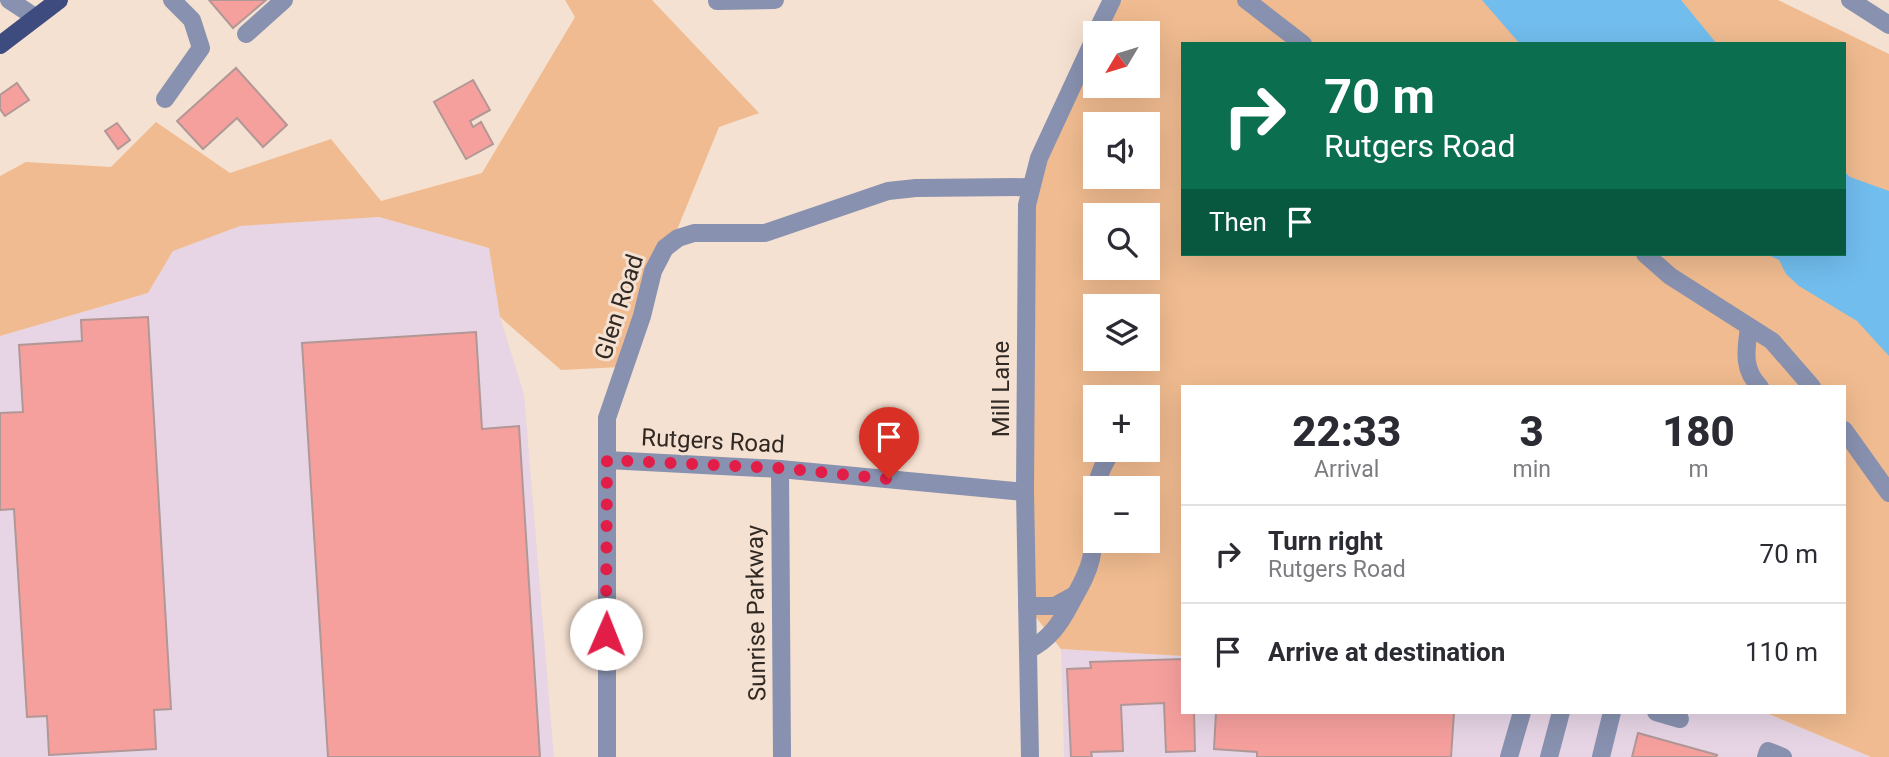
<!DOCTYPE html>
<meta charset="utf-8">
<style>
body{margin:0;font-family:Roboto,sans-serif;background:#f2f2f3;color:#2b2b33;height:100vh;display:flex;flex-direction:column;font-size:26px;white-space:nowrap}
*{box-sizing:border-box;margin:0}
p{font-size:23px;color:#7c7c81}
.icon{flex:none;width:38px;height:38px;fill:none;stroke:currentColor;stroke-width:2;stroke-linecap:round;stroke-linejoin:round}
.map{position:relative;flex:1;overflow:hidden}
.sheet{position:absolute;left:1181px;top:385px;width:665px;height:329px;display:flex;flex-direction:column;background:#fff;border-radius:0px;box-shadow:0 7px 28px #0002}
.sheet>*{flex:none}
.hud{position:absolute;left:1181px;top:42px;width:665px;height:214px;border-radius:0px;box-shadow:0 7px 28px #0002;background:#0b6e4f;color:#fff;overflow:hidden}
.needle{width:46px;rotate:232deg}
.tools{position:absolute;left:1083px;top:21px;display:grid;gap:14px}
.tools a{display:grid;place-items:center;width:77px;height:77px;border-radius:0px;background:#fff;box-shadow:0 7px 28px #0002;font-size:35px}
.pin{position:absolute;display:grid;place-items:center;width:60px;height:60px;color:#fff;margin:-72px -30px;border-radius:50% 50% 50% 0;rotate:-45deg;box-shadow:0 0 7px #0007}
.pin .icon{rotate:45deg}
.me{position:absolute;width:77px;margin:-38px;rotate:1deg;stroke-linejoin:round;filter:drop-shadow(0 0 5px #0008)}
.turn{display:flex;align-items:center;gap:24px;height:147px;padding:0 28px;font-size:32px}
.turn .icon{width:91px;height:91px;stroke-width:2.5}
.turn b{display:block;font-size:49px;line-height:60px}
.then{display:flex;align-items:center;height:66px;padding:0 28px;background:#0003;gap:14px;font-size:26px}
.eta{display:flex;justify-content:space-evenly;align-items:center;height:119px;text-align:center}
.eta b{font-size:42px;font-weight:800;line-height:49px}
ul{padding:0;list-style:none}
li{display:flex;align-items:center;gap:21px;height:98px;padding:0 28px;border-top:2px solid #e1e1e2}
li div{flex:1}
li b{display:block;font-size:26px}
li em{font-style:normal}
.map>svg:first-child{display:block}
.industrial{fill:#e7d5e5}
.green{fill:#f0bb90;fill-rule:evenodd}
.water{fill:#71bdee}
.building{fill:#f6a09e;stroke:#b19796;stroke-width:2}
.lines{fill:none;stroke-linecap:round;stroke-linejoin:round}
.minor{stroke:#8891af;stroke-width:18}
.major{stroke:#3e4b7f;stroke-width:18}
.route{stroke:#e11d48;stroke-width:12;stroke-dasharray:0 21.6}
.labels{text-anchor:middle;stroke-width:6;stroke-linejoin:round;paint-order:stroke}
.street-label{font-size:24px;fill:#302822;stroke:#f5e1d1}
</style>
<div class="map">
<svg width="1889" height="757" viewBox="0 0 1889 757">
<rect width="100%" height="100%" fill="#f5e1d1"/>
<g class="industrial">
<path d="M 379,217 L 489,248 L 500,317 L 524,394 L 554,757 L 0,757 L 0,336 L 148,293 L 173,251 L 240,225 Z"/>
<path d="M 1061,649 L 1183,656 L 1183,712 L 1764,712 L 1871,757 L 1064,757 Z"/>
</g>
<g class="green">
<path d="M 565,0 L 652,0 L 759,113 L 719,127 L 621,367 L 561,370 L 500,317 L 489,248 L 379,217 L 240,226 L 173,251 L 148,293 L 0,336 L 0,176 L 26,162 L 111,167 L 156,122 L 230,173 L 331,139 L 381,201 L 482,173 L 575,17 Z"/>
<path d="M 1112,0 L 1778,0 L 1889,54 L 1889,757 L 1871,757 L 1764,712 L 1844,712 L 1844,387 L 1183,387 L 1183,656 L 1061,649 L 1027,606 L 1027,205 L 1095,35 L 1096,86 L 1148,86 L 1148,33 L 1096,33 ZM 1183,44 L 1844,44 L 1844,254 L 1183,254 ZM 1096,124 L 1148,124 L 1148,177 L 1096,177 ZM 1096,215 L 1148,215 L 1148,268 L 1096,268 ZM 1096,306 L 1148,306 L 1148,359 L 1096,359 ZM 1096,397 L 1148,397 L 1148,450 L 1096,450 ZM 1096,488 L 1148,488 L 1148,541 L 1096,541 Z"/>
</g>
<g class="water">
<path d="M 1482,0 L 1681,0 L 1717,44 L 1520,44 Z"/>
<path d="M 1845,172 L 1850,177 L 1889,191 L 1889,356 L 1857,321 L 1799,286 L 1786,274 L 1779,260 L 1766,254 L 1844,254 Z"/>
</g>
<g class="building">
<path d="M 209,0 L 266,0 L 233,28 Z"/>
<path d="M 236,68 L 287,125 L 263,147 L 237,118 L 203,149 L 177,121 Z"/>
<path d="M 473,80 L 490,110 L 470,121 L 473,127 L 481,122 L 493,144 L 466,159 L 434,102 Z"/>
<path d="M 17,83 L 29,100 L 5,116 L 0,109 L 0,95 Z"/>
<path d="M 117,123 L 130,140 L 118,149 L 105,131 Z"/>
<path d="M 148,317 L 171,709 L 154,710 L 156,749 L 49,755 L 47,716 L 27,717 L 14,509 L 0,510 L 0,413 L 23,412 L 19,345 L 82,341 L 81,320 Z"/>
<path d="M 476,332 L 482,429 L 519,426 L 540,757 L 328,757 L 302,343 Z"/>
<path d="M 1183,659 L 1183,712 L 1194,712 L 1195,751 L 1166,752 L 1164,703 L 1121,705 L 1123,751 L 1091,752 L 1092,757 L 1071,757 L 1067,669 L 1091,668 L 1090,662 Z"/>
<path d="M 1216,712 L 1454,712 L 1451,757 L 1257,757 L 1257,752 L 1214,749 Z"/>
<path d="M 1638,733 L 1717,755 L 1716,757 L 1632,757 Z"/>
</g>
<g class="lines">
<g class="minor">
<path d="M 9,0 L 35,17"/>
<path d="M 1246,0 L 1303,44"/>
<path d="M 1850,0 L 1889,25"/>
<path d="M 717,1 L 775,0"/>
<path d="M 1096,33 L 1112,0"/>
<path d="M 246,34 L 284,0"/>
<path d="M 165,99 L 201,48 L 192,20 L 172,0"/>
<path d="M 1645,254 L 1670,276 L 1772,341 L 1812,387"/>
<path d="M 1749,327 C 1746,350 1742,369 1760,387"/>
<path d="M 1844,430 L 1889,493"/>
<path d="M 607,460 L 780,469 L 1025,492"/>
<path d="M 780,469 L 782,757"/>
<path d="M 1027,606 L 1055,606 L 1075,595"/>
<path d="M 1028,650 C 1049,640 1060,624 1071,603 C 1079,588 1087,576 1091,559 C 1099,518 1085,487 1113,450"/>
<path d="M 1656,712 L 1680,719"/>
<path d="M 607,757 L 607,418 L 642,316 L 653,271 L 665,248 L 678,238 L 694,233 L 765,233 L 888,191 L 916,188 L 1031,187"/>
<path d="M 1030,757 L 1025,492 L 1027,205 L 1039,158 L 1096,35"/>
<path d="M 1509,757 L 1522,712"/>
<path d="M 1549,757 L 1561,712"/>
<path d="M 1601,757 L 1612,712"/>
<path d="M 1766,757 L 1768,751 L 1783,757"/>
</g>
<path class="major" d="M 0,45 L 59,0"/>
</g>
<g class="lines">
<path class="route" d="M 606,634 L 607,460 L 779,468 L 889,479"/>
</g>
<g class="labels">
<g class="street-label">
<text transform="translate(619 307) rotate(-72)" y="8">Glen Road</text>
<text transform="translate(1001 389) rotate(-90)" y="8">Mill Lane</text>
<text transform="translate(713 441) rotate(3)" y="8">Rutgers Road</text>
<text transform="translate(756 613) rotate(-91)" y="8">Sunrise Parkway</text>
</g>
</g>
</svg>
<div class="tools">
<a><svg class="needle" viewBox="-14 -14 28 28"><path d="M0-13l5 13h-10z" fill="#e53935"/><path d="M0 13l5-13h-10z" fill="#7c7c81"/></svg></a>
<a><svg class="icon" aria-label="sound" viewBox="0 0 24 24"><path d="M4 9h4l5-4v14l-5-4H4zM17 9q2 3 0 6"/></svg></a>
<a><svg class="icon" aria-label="search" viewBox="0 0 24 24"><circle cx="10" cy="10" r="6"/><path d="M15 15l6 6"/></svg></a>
<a><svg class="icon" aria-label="layers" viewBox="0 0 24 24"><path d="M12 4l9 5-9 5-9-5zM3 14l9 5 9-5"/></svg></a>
<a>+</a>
<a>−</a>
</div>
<div class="pin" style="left:889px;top:479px;background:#d93025"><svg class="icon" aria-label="arrive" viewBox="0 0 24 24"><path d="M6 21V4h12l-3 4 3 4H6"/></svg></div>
<svg class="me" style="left:606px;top:634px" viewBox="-20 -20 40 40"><circle r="19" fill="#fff"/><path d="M0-13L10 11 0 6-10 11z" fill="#e11d48"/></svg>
<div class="hud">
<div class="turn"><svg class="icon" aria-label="right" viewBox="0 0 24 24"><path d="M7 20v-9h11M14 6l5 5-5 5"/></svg><div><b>70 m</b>Rutgers Road</div></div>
<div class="then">Then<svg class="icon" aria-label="arrive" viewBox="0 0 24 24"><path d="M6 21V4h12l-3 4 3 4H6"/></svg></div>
</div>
<section class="sheet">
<div class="eta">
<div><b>22:33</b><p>Arrival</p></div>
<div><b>3</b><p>min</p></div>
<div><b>180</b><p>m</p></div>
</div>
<ul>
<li><svg class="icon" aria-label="right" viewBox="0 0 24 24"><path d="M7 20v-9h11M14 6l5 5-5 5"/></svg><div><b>Turn right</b><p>Rutgers Road</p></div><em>70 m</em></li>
<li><svg class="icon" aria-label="arrive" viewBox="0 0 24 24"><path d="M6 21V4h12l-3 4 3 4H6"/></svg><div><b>Arrive at destination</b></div><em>110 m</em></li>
</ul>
</section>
</div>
